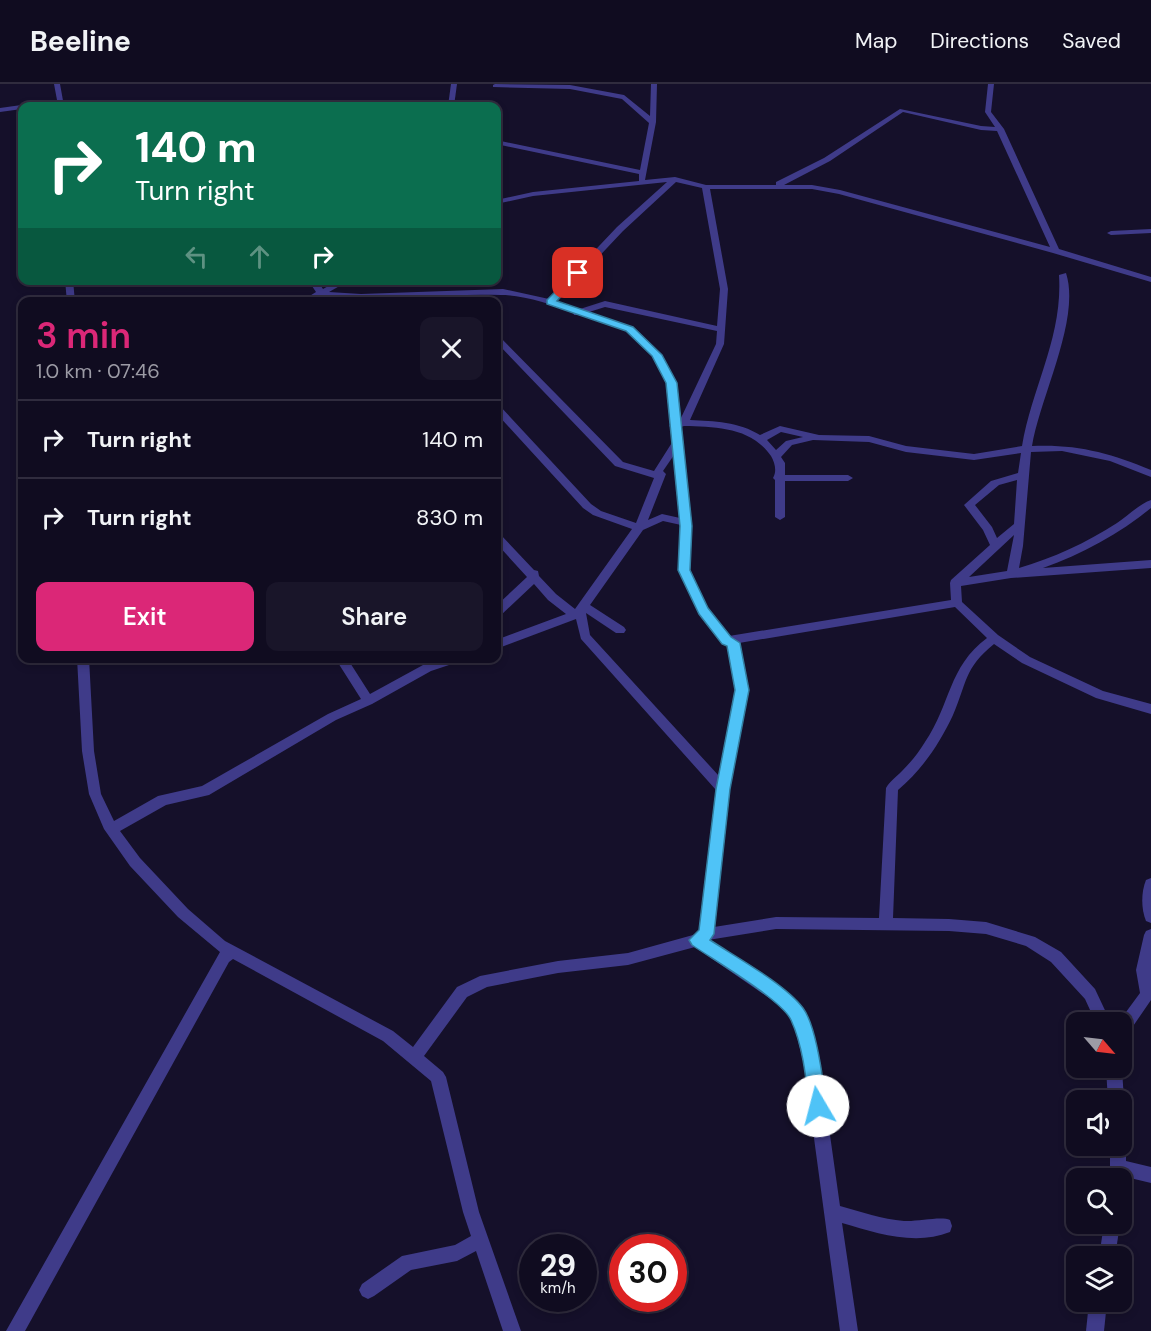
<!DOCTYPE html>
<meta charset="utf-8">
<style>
body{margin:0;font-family:"DM Sans",sans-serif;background:#191529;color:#f1f3f6;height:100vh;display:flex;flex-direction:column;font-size:22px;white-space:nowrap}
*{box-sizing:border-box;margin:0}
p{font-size:20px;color:#9c9ba5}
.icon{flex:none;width:33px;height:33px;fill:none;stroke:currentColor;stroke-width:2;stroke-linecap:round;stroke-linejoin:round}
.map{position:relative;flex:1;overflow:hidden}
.panel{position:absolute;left:18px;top:213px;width:483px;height:366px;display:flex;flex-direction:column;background:#100c20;border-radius:12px;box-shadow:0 3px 9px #0003,0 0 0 2px #302c3e}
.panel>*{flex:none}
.hud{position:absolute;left:18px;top:18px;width:483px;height:183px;border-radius:12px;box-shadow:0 3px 9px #0003,0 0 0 2px #302c3e;background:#0b6e4f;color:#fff;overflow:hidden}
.needle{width:39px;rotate:118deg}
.tools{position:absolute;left:1066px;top:928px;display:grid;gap:12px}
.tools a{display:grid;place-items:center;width:66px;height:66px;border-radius:12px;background:#100c20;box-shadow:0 3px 9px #0003,0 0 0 2px #302c3e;font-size:30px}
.speed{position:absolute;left:519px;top:1150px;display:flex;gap:12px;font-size:30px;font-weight:700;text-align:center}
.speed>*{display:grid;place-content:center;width:78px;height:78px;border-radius:50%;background:#100c20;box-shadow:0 3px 9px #0003,0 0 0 2px #302c3e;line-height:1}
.speed small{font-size:15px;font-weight:400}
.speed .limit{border:9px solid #d22;background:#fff;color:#111}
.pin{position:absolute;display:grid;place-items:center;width:51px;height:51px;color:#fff;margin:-26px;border-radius:12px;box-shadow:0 3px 9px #0006}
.me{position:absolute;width:66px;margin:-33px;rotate:352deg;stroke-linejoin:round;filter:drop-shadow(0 0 4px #0008)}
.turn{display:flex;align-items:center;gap:21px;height:126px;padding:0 18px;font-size:27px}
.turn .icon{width:78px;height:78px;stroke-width:2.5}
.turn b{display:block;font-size:42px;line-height:51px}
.lanes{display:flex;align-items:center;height:57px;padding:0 18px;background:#0003;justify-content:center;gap:30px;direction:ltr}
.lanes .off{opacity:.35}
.round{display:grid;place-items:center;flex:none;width:63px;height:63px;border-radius:12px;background:#191529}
.headline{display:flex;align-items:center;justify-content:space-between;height:102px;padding:0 18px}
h1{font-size:36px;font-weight:600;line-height:45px;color:#db2777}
.button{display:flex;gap:12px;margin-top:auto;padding:12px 18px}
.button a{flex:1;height:69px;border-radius:12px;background:#db2777;color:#fff;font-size:24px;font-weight:600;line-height:69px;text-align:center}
.button a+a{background:#191529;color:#f1f3f6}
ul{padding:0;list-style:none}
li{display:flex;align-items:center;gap:18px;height:78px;padding:0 18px;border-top:2px solid #302c3e}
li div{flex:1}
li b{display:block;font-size:22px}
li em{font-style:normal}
header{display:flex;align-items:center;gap:36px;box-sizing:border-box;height:84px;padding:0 30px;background:#100c20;border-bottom:2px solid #302c3e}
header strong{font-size:28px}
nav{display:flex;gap:33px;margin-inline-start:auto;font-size:21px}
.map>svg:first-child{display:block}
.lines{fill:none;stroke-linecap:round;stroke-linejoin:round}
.minor{fill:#3f3b89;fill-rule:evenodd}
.route{fill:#4fc3f7;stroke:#337fa1;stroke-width:1.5}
</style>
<header>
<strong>Beeline</strong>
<nav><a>Map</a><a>Directions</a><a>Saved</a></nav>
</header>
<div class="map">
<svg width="1151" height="1247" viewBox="0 0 1151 1247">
<rect width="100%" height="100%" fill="#15102a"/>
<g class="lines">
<g class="minor">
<path d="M 54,0 L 60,0 L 64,22 L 58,22 L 57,20 L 22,22 L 22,25 L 0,28 L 0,24 L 57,16 Z"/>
<path d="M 451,0 L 457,0 L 454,22 L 448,22 Z"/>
<path d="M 495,0 L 570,1 L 624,11 L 650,32 L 651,0 L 657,0 L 656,38 L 645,96 L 675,93 L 706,101 L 776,101 L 776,98 L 824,74 L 900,25 L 981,42 L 995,43 L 985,28 L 988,0 L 994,0 L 991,28 L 1004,45 L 1059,165 L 1151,193 L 1151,198 L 1053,169 L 839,110 L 812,105 L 710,105 L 728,205 L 724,260 L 690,336 C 714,337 739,338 760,351 L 780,342 L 819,351 L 869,352 L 906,362 L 974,370 L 1022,362 C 1032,303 1063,253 1059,191 L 1066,189 C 1081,235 1040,313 1032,362 C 1077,360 1110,369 1151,386 L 1151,393 L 1110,377 L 1062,367 L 1031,368 L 1023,462 L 1019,484 C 1053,474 1086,459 1117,439 C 1128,432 1139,420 1151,416 L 1151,424 C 1119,450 1082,470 1043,484 L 1151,476 L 1151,484 L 1011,494 L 961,502 L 962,518 L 998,551 L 1030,573 L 1103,607 L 1151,620 L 1151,630 L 1096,614 L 1022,579 L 994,560 C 964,584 967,599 953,631 C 940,659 922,686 898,706 L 893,834 L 949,835 L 986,838 L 1035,853 L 1061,868 L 1095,905 L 1111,939 L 1096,939 L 1085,915 L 1051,878 L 1026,862 L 986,850 L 949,847 L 776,845 L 708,856 L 788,910 L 803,925 L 820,980 L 840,1122 C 861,1128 882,1135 904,1137 C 917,1138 941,1132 950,1136 L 952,1142 L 950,1148 C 915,1162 876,1149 842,1139 L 858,1247 L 840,1247 L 804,980 L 792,934 L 778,920 L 695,863 L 628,881 L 558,889 L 487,903 L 467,913 L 424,972 L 443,988 L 446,993 L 479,1128 L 521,1247 L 503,1247 L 476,1167 L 457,1177 L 411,1186 L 374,1212 L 368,1215 L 362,1212 L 359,1206 L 362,1200 L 402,1172 L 455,1161 L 471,1152 L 463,1128 L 431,997 L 383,957 L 233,875 L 229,878 L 25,1247 L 6,1247 L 220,868 L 178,833 L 130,782 L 104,745 L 89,710 L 82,667 L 77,574 L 89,574 L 94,667 L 101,710 L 114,737 L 158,712 L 202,702 L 328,630 L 361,615 L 335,574 L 347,574 L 370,610 L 423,581 L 442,574 L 463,574 L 461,577 L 431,587 L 372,620 L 336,636 L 209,711 L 166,721 L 120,747 L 140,774 L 188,825 L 225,857 L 393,947 L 413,963 L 457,903 L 480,892 L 558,877 L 628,869 L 693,851 L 699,847 L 716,706 L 581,555 L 576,535 L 496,565 L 496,556 L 566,530 L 548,516 L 534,500 L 500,532 L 496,533 L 496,522 L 527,493 L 496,459 L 496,449 L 500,450 L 534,486 L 538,487 L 539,492 L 556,510 L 575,525 L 632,445 L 593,431 L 583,424 L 496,329 L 496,320 L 499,321 L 591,420 L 601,427 L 636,439 L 654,394 L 615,382 L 496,258 L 496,249 L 623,378 L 654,387 L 673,357 L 672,344 L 669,342 L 671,340 L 667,299 L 653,272 L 627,247 L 580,231 L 574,231 L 573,228 C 551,221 525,211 501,211 C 443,209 386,217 328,213 L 329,218 L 323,218 L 320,213 L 311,218 L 300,218 L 316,208 L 308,196 L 317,196 L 323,205 L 339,196 L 350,196 L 329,208 L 361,210 L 503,205 L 549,215 L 617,143 L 667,98 L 533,112 L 496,120 L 496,116 L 533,108 L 639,97 L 639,90 L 496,60 L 496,56 L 640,86 L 649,39 L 622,15 L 570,5 L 493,3 L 493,1 ZM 903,28 L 981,46 L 997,47 L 1050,163 L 840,106 L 812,101 L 784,101 L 830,77 ZM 676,98 L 702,104 L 720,205 L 717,242 L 605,217 L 580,225 L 557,217 L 623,147 ZM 605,223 L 717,247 L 716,260 L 680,336 L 677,299 L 660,269 L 633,243 L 589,228 ZM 684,342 C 716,343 751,343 771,372 C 775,379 777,387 773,394 L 775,396 L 775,433 L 780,436 L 785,433 L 785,397 L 848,397 L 853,394 L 848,391 L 785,391 L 785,379 L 781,373 L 792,361 L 813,356 L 869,358 L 906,368 L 974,376 L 1021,369 L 1018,389 L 991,397 L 964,421 L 983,446 L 990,461 L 951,496 L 950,499 L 951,516 L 729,552 L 708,525 L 689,486 L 691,442 L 681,343 ZM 781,348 L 803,353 L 786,357 L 776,366 L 767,356 ZM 674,371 L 680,434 L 662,430 L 648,436 L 666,390 L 663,387 ZM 1017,396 L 1014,440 L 997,454 L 992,443 L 975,421 L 999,401 ZM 663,437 L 681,441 L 679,486 L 699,530 L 722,560 L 728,562 L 736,606 L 719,692 L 590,551 L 586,529 L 616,549 L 624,549 L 626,546 L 624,543 L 590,521 L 643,446 ZM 1014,451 L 1007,487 L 969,493 ZM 955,523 L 987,554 C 948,583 951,620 925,658 C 919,668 911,678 902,687 C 896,693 890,697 886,704 L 879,834 L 776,833 L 714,843 L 729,705 L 748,606 L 739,559 Z"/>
<path d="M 1151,145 L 1151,149 L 1111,151 L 1107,149 L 1111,147 Z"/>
<path d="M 65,196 L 73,196 L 75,218 L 67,218 Z"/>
<path d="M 1151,794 L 1151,839 L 1146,837 C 1141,825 1141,808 1146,796 Z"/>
<path d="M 1151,845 L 1151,916 L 1127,951 L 1122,953 L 1122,939 L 1118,939 L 1140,909 L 1136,886 L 1144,851 L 1146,847 Z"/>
<path d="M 1106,984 L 1122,984 L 1124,1017 L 1122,1021 L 1122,1017 L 1108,1017 Z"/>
<path d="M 1122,1056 L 1126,1062 L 1126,1077 L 1151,1083 L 1151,1099 L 1126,1093 L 1122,1101 L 1122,1095 L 1110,1095 L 1110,1062 L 1122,1062 Z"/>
<path d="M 1104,1140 L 1120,1140 L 1115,1173 L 1099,1173 Z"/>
<path d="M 1089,1218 L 1107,1218 L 1104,1247 L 1086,1247 Z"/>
</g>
</g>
<path class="route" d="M 575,187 L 583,189 L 557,217 L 633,243 L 662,271 L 677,299 L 692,442 L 690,486 L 708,524 L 731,553 L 740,559 L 749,606 L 730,705 L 714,850 L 710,856 C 736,873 785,900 803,924 C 817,943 823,998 827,1022 L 824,1028 L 818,1031 L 812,1028 L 809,1022 C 806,994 803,962 791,936 C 782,916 712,875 692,861 L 689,856 L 699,846 L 716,705 L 735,606 L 727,562 L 722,560 L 699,530 L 678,486 L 680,442 L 666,299 L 652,272 L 626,247 L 547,220 L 547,216 Z"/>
</svg>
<div class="tools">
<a><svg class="needle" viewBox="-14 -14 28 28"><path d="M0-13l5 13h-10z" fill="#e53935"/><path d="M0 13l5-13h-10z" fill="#9c9ba5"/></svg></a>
<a><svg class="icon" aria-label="sound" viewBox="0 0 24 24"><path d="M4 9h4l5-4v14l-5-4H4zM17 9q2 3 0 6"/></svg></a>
<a><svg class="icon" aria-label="search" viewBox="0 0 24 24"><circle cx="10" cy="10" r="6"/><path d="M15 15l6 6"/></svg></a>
<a><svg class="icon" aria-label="layers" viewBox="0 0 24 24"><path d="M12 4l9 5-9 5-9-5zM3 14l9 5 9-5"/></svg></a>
</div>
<div class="speed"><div>29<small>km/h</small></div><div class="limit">30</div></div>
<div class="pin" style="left:578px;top:189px;background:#d93025"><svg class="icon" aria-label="arrive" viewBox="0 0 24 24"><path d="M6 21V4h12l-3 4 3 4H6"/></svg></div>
<svg class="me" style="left:818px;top:1022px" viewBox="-20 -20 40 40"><circle r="19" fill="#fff"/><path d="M0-13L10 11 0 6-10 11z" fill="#4fc3f7"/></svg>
<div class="hud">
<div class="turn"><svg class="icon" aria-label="right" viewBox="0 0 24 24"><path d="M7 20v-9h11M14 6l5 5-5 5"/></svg><div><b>140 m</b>Turn right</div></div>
<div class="lanes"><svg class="icon off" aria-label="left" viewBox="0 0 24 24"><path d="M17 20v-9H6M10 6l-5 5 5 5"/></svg><svg class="icon off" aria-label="ahead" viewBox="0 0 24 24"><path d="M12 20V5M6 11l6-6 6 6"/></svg><svg class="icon" aria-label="right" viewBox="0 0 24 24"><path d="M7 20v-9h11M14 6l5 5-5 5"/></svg></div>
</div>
<section class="panel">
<div class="headline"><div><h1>3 min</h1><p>1.0 km · 07:46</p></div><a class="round"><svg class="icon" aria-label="close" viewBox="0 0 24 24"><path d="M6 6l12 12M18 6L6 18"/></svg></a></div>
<ul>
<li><svg class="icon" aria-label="right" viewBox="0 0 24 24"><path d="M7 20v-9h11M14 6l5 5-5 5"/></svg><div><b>Turn right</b></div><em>140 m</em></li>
<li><svg class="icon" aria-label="right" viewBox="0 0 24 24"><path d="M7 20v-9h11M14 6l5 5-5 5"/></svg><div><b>Turn right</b></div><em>830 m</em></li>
</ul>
<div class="button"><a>Exit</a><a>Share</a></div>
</section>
</div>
